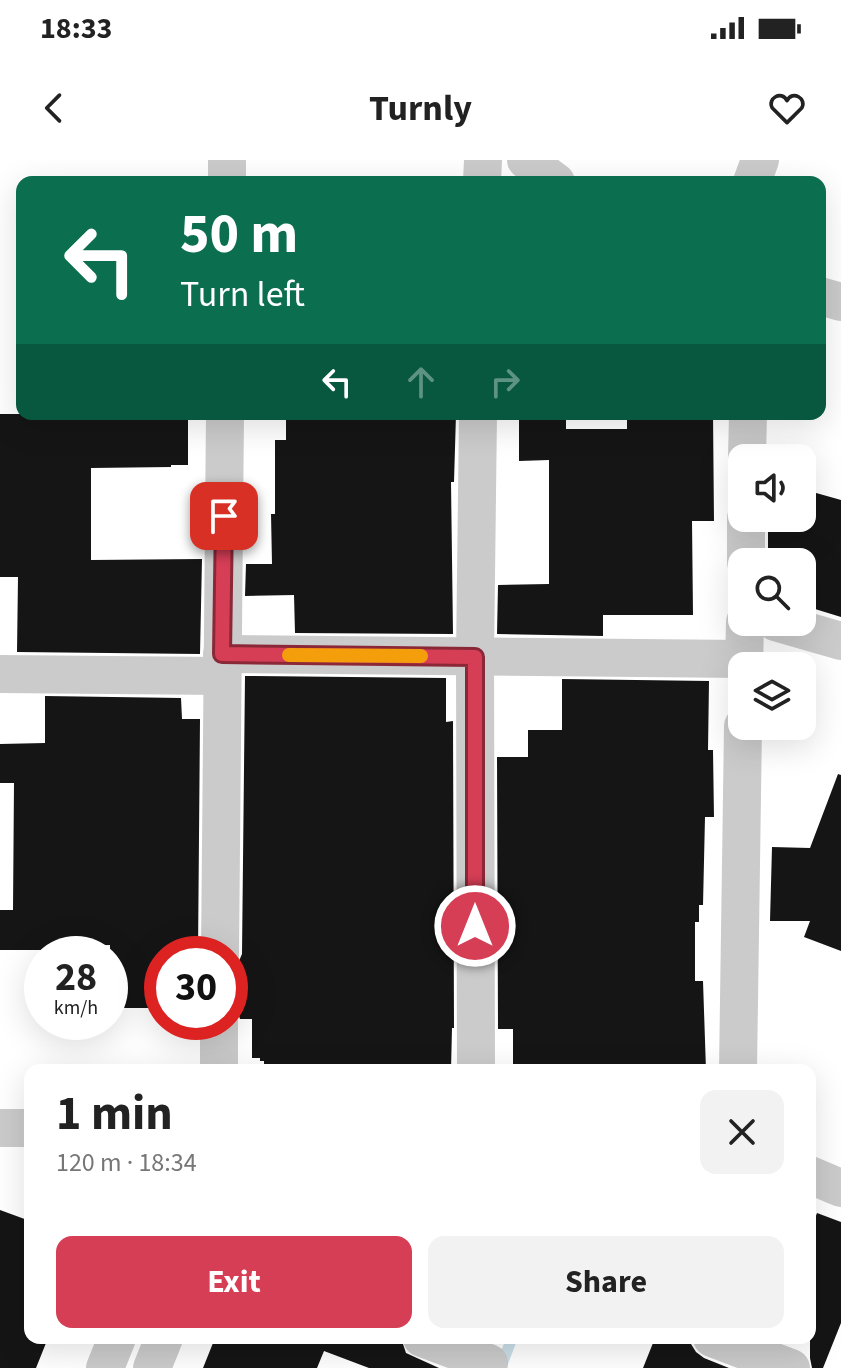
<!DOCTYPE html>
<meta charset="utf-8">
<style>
body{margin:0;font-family:"Source Sans 3",sans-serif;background:#f2f2f2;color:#222;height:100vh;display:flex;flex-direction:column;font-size:30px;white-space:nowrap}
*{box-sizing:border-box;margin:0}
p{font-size:26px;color:#767676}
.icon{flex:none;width:44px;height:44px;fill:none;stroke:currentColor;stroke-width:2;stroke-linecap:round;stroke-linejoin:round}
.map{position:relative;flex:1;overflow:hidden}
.side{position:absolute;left:24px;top:904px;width:792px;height:280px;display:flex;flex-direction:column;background:#fff;border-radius:16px;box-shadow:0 8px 32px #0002}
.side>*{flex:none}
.banner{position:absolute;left:16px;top:16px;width:810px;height:244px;border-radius:16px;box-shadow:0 8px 32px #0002;background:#0b6e4f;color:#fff;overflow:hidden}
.fabs{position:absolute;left:728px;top:284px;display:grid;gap:16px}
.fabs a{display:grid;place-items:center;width:88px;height:88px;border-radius:16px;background:#fff;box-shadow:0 8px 32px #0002;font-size:40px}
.speed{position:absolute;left:24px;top:776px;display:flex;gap:16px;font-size:40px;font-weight:700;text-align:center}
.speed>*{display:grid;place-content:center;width:104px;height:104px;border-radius:50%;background:#fff;box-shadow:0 8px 32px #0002;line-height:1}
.speed small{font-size:20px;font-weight:400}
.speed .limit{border:12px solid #d22;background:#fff;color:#111}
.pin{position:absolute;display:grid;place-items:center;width:68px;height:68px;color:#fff;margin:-34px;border-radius:16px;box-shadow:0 4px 12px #0006}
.me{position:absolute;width:88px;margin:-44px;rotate:0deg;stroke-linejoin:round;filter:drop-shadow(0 0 6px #0008)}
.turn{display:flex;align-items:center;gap:28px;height:168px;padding:0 32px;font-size:36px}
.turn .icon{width:104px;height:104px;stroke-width:2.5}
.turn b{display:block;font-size:56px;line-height:68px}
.lanes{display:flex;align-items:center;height:76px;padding:0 32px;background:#0003;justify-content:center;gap:40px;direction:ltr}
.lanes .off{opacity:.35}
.round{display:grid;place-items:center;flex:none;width:84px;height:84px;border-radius:16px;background:#f2f2f2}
.overview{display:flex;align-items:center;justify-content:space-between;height:136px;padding:0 32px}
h1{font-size:48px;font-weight:700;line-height:60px}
.cta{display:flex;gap:16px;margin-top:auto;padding:16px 32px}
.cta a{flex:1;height:92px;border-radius:16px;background:#d63e56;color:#fff;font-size:32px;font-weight:700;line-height:92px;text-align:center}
.cta a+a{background:#f2f2f2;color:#222}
.status{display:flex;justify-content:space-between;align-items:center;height:56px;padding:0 40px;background:#fff;direction:ltr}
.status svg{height:22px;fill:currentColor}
header{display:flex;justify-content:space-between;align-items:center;height:104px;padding:0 32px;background:#fff;font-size:36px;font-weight:700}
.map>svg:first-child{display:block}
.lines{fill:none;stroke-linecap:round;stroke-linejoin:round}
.stream{stroke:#cadfe8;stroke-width:11}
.building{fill:#151515}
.minor{stroke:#cbcbcb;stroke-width:38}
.route-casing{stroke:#8b2838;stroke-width:20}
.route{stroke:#d63e56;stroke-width:14}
.slow{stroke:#f59e0b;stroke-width:14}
</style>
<div class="status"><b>18:33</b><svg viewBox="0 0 49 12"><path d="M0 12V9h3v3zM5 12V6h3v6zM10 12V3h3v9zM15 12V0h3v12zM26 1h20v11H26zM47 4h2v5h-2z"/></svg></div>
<header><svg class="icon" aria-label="back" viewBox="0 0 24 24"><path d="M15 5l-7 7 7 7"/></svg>Turnly<svg class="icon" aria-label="heart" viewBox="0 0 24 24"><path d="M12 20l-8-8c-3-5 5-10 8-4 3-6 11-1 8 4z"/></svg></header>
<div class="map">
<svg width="841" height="1208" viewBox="0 0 841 1208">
<rect width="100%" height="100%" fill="#fff"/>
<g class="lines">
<path class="stream" d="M 501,1207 L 512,1178"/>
</g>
<g class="building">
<path d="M 0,254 L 188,254 L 188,305 L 171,305 L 171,307 L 91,308 L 91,400 L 202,399 L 200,494 L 17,492 L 18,417 L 0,417 Z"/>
<path d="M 286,254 L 456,254 L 454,322 L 451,322 L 453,474 L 295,473 L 294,435 L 245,436 L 246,404 L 272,404 L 271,354 L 275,354 L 275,280 L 286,280 Z"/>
<path d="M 627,254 L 713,254 L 714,361 L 692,361 L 693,455 L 603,455 L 603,476 L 497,474 L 498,425 L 549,424 L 549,300 L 519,301 L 519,257 L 566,257 L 566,269 L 627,269 Z"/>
<path d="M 802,329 L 841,340 L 841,457 L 802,445 L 802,402 L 768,402 L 768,358 L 802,358 Z"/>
<path d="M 245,516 L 446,518 L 446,562 L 453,561 L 454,868 L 452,868 L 451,910 L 264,910 L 264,901 L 260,901 L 260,898 L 252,898 L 252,859 L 240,859 L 237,849 L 236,808 L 242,794 Z"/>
<path d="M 562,519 L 709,521 L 708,590 L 713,590 L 714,657 L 705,657 L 703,745 L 699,745 L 699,762 L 695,762 L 695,821 L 703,821 L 706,910 L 513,910 L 513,869 L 498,869 L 497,597 L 528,597 L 528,570 L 562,570 Z"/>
<path d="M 45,536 L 181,538 L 182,559 L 200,559 L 198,794 L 162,794 L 162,848 L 110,848 L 110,785 L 54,786 L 54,790 L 0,790 L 0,750 L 13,750 L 14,623 L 0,623 L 0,584 L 45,583 Z"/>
<path d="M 838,614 L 841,615 L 841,791 L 804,777 L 810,761 L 770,761 L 772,687 L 810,688 Z"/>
<path d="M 0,1050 L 30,1061 L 30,1178 L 48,1178 L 36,1208 L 0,1208 Z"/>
<path d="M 817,1053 L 841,1062 L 841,1163 L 823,1208 L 812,1208 L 810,1198 L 810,1071 Z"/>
<path d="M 215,1178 L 401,1178 L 406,1193 L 439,1208 L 369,1208 L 324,1191 L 317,1208 L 203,1208 Z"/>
<path d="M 655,1178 L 674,1178 L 691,1184 L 696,1192 L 704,1198 L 729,1208 L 643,1208 Z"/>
</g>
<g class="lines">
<g class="minor">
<path d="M 526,0 L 556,22"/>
<path d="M 227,22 L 227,0"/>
<path d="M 482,22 L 483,0"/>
<path d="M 752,22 L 760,0"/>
<path d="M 820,136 L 841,142"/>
<path d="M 747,298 L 748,254"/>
<path d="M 746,402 L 746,358"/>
<path d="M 775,462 L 841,481"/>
<path d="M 222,494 L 744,499"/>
<path d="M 744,506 L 745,462"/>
<path d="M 0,514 L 222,516"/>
<path d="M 220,794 L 225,254"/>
<path d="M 219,910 L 219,862"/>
<path d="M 476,910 L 475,497 L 478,254"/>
<path d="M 738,910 L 743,566"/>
<path d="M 0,968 L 30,968"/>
<path d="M 810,1015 L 841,1028"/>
<path d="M 422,1178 L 489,1203"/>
<path d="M 712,1178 L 791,1208"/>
<path d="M 105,1208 L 117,1178"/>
<path d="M 152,1208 L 164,1178"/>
</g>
</g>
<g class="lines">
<defs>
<path id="route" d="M 224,356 L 222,494 L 475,497 L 475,766"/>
</defs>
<use href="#route" class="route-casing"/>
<use href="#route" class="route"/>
<path class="slow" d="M 289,495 L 421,496"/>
</g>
</svg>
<div class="fabs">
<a><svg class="icon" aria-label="sound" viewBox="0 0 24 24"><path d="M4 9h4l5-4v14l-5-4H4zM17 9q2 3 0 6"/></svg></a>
<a><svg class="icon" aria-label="search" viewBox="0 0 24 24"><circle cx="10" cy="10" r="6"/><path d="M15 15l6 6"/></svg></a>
<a><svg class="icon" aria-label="layers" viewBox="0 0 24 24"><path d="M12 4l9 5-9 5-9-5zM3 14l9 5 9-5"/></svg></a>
</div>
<div class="speed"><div>28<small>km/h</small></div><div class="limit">30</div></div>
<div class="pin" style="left:224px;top:356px;background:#d93025"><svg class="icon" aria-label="arrive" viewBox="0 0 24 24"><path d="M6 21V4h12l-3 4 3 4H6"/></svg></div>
<svg class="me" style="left:475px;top:766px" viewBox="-20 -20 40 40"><circle r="17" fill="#d63e56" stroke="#fff" stroke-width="3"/><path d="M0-11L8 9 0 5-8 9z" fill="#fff"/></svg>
<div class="banner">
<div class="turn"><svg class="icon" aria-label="left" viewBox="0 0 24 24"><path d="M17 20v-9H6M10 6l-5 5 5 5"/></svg><div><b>50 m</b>Turn left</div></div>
<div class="lanes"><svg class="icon" aria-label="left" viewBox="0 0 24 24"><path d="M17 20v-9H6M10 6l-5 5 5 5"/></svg><svg class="icon off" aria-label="ahead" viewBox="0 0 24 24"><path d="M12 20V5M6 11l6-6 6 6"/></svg><svg class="icon off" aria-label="right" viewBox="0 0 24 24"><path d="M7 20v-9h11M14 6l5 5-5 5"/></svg></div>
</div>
<section class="side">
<div class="overview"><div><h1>1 min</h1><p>120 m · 18:34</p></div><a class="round"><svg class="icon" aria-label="close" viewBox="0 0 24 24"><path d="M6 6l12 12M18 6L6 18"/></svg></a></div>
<div class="cta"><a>Exit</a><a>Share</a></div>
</section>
</div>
